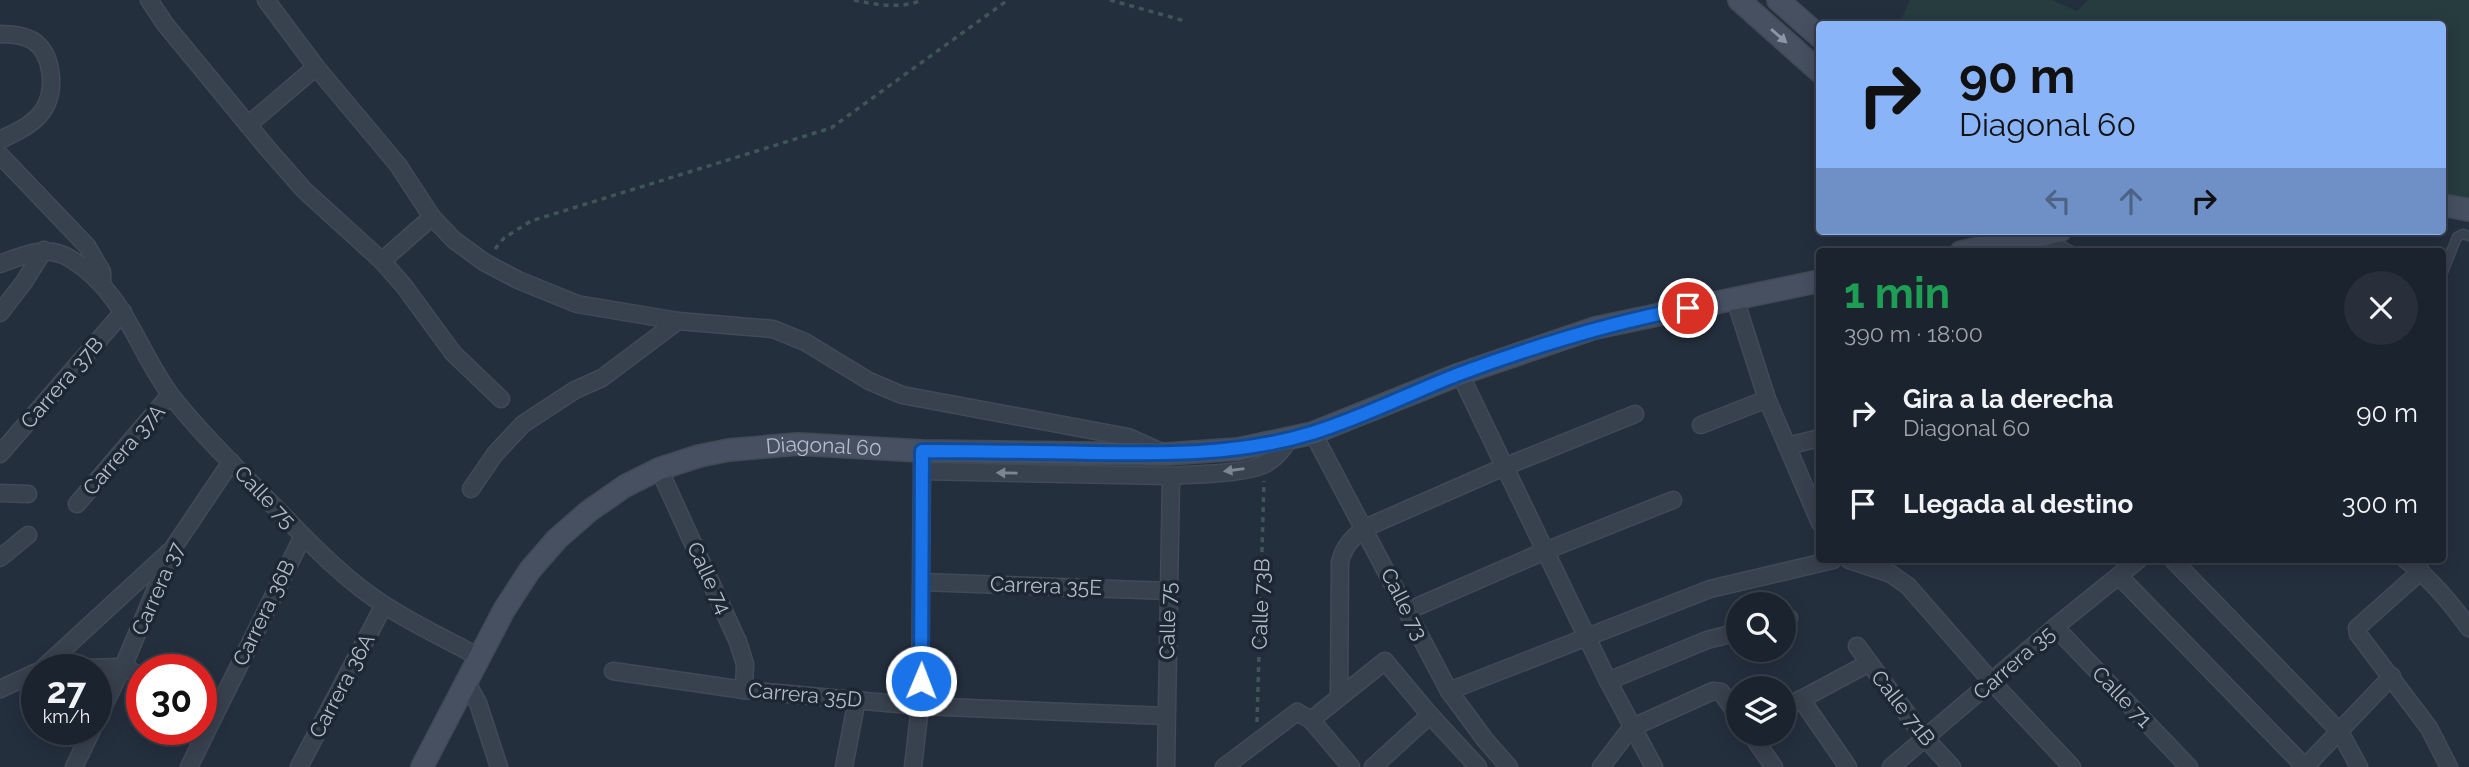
<!DOCTYPE html>
<html lang="es">
<meta charset="utf-8">
<style>
body{margin:0;font-family:Raleway,sans-serif;background:#282f3a;color:#f1f3f6;height:100vh;display:flex;flex-direction:column;font-size:26px;white-space:nowrap}
*{box-sizing:border-box;margin:0}
p{font-size:23px;color:#a0a4aa}
.icon{flex:none;width:38px;height:38px;fill:none;stroke:currentColor;stroke-width:2;stroke-linecap:round;stroke-linejoin:round}
.map{position:relative;flex:1;overflow:hidden}
.details{position:absolute;left:1816px;top:248px;width:630px;height:315px;display:flex;flex-direction:column;background:#1b232e;border-radius:7px;box-shadow:0 4px 18px #0003,0 0 0 2px #39404a}
.details>*{flex:none}
.hud{position:absolute;left:1816px;top:21px;width:630px;height:214px;border-radius:7px;box-shadow:0 4px 18px #0003,0 0 0 2px #39404a;background:#8ab4f8;color:#111;overflow:hidden}
.buttons{position:absolute;left:1726px;top:592px;display:grid;gap:14px}
.buttons a{display:grid;place-items:center;width:70px;height:70px;border-radius:50%;background:#1b232e;box-shadow:0 4px 18px #0003,0 0 0 2px #39404a;font-size:35px}
.speed{position:absolute;left:21px;top:654px;display:flex;gap:14px;font-size:35px;font-weight:700;text-align:center}
.speed>*{display:grid;place-content:center;width:91px;height:91px;border-radius:50%;background:#1b232e;box-shadow:0 4px 18px #0003,0 0 0 2px #39404a;line-height:1}
.speed small{font-size:18px;font-weight:400}
.speed .limit{border:10px solid #d22;background:#fff;color:#111}
.pin{position:absolute;display:grid;place-items:center;width:60px;height:60px;color:#fff;margin:-30px;border:4px solid #fff;border-radius:50%;box-shadow:0 2px 7px #0007}
.me{position:absolute;width:77px;margin:-38px;rotate:1deg;stroke-linejoin:round;filter:drop-shadow(0 0 5px #0008)}
.turn{display:flex;align-items:center;gap:24px;height:147px;padding:0 28px;font-size:32px}
.turn .icon{width:91px;height:91px;stroke-width:2.5}
.turn b{display:block;font-size:49px;line-height:60px}
.lanes{display:flex;align-items:center;height:66px;padding:0 28px;background:#0003;justify-content:center;gap:35px;direction:ltr}
.lanes .off{opacity:.35}
.round{display:grid;place-items:center;flex:none;width:74px;height:74px;border-radius:37px;background:#282f3a}
.headline{display:flex;align-items:center;justify-content:space-between;height:119px;padding:0 28px}
h1{font-size:42px;font-weight:700;line-height:52px;color:#1e9e55}
ul{padding:0;list-style:none}
li{display:flex;align-items:center;gap:21px;height:91px;padding:0 28px}
li div{flex:1}
li b{display:block;font-size:26px}
li em{font-style:normal}
.map>svg:first-child{display:block}
.green{fill:#263c3f}
.lines{fill:none;stroke-linecap:round;stroke-linejoin:round}
.lane-casing{stroke:#414a57;stroke-width:11}
.street-casing{stroke:#414a57;stroke-width:19}
.secondary-casing{stroke:#414a57;stroke-width:24}
.path{stroke:#3f5557;stroke-width:3.5;stroke-dasharray:5 5;stroke-linecap:butt}
.lane{stroke:#38414e;stroke-width:8}
.street{stroke:#38414e;stroke-width:16}
.secondary{stroke:#465061;stroke-width:21}
.oneway{fill:#8e96a5}
.oneway2{fill:#7c8592}
.route-casing{stroke:#114b97;stroke-width:18}
.route{stroke:#1a73e8;stroke-width:12}
.labels{text-anchor:middle;stroke-width:7;stroke-linejoin:round;paint-order:stroke}
.street-label{font-size:21px;fill:#b4bcc9;stroke:#1d2633}
</style>
<div class="map">
<svg width="2469" height="767" viewBox="0 0 2469 767">
<rect width="100%" height="100%" fill="#242f3e"/>
<path class="green" d="M 1910,0 L 2052,0 L 2077,11 L 2088,0 L 2469,0 L 2469,205 L 2443,203 L 2443,24 L 1899,24 Z"/>
<g class="lines">
<defs>
<g id="lane">
<path d="M 2046,237 L 2074,252"/>
<path d="M 2443,272 L 2457,237 L 2463,234 L 2469,236"/>
</g>
<g id="street">
<path d="M 149,0 L 165,24 L 268,149 L 304,190 L 382,261 L 404,286 L 453,353 L 501,399"/>
<path d="M 266,0 L 316,67 L 398,165 L 432,217 L 454,240 L 484,262 L 518,280 L 577,304 L 678,321 L 773,329 L 805,342 L 869,381 L 902,395 L 1128,437 L 1159,451"/>
<path d="M 0,34 C 10,34 22,35 32,40 C 53,53 56,89 44,109 C 34,125 16,132 0,140"/>
<path d="M 248,125 L 316,67"/>
<path d="M 0,155 L 87,246 L 102,272 L 102,284"/>
<path d="M 382,261 L 432,217"/>
<path d="M 0,264 C 23,255 48,244 71,259 C 127,294 136,350 173,398 C 202,435 235,466 267,499 C 304,536 341,578 386,606 C 415,625 448,640 479,657"/>
<path d="M 1735,299 L 1767,399 L 1820,523"/>
<path d="M 0,313 L 24,282 L 44,250"/>
<path d="M 1460,374 L 1608,681 L 1654,767"/>
<path d="M 1701,425 L 1767,399"/>
<path d="M 1313,433 L 1449,691 L 1486,741 L 1509,767"/>
<path d="M 1787,446 L 1820,438"/>
<path d="M 0,454 L 123,312"/>
<path d="M 659,469 L 738,642 L 745,664 L 744,690"/>
<path d="M 922,471 L 1171,476 C 1194,474 1244,474 1263,465 C 1276,459 1283,449 1290,438"/>
<path d="M 471,489 L 495,454 L 523,424 L 575,390 L 602,378 L 678,321"/>
<path d="M 0,493 L 28,494"/>
<path d="M 77,504 L 170,395"/>
<path d="M 0,558 L 28,535"/>
<path d="M 1849,560 L 1891,574 L 1908,586 L 1992,682 L 2072,767"/>
<path d="M 2173,560 L 2340,732 L 2359,767"/>
<path d="M 2406,560 C 2431,579 2451,603 2469,628"/>
<path d="M 2421,571 L 2357,628 L 2358,634 L 2429,728 L 2449,767"/>
<path d="M 2119,576 L 2305,767"/>
<path d="M 922,582 L 1169,591"/>
<path d="M 1407,611 L 1545,551 L 1673,500"/>
<path d="M 1783,620 L 1789,618"/>
<path d="M 2055,627 L 2189,767"/>
<path d="M 1857,646 L 1924,737 L 1952,767"/>
<path d="M 44,669 L 123,667 L 142,676"/>
<path d="M 41,670 L 169,552"/>
<path d="M 613,671 L 744,690 L 920,706 L 1166,716"/>
<path d="M 466,681 L 478,703 L 499,767"/>
<path d="M 1608,681 L 1707,640 L 1738,632"/>
<path d="M 0,689 L 37,672"/>
<path d="M 1449,691 L 1710,589 L 1833,560"/>
<path d="M 1339,697 L 1340,562 C 1344,546 1352,538 1365,528 L 1504,467 L 1635,414"/>
<path d="M 1801,699 L 1848,767"/>
<path d="M 1783,709 L 1869,663"/>
<path d="M 1311,720 L 1385,661 L 1430,715 L 1478,767"/>
<path d="M 96,721 L 123,667 L 173,548 L 231,462"/>
<path d="M 1750,733 L 1774,767"/>
<path d="M 74,767 L 92,730"/>
<path d="M 189,767 L 303,536"/>
<path d="M 299,767 L 384,605"/>
<path d="M 844,767 L 857,699"/>
<path d="M 913,767 L 920,706 L 922,462"/>
<path d="M 1166,767 L 1171,476"/>
<path d="M 1224,767 L 1297,712 L 1311,720 L 1351,767"/>
<path d="M 1373,767 L 1430,715"/>
<path d="M 1601,767 L 1631,728 L 1713,691 L 1721,692 L 1738,716"/>
<path d="M 1891,767 L 2055,627 L 2138,560"/>
<path d="M 2305,767 L 2392,676"/>
</g>
<g id="secondary">
<path d="M 1739,0 L 1820,72"/>
<path d="M 1778,0 L 1820,37"/>
<path d="M 2443,205 L 2469,210"/>
<path d="M 1961,252 L 2060,231"/>
<path id="s1" d="M 422,767 L 504,610 L 530,570 L 557,539 L 589,511 L 625,486 L 659,469 L 699,456 L 729,450 L 798,444 L 922,451 L 1166,454 L 1238,449 L 1313,433 L 1460,374 L 1595,328 L 1820,281"/>
</g>
</defs>
<use href="#lane" class="lane-casing"/>
<use href="#street" class="street-casing"/>
<use href="#secondary" class="secondary-casing"/>
<g class="path">
<path d="M 854,0 C 877,5 901,9 922,0"/>
<path d="M 1110,0 L 1185,21"/>
<path d="M 495,249 L 504,238 L 531,221 L 831,128 L 1008,0"/>
<path d="M 1257,722 L 1264,481"/>
</g>
<use href="#lane" class="lane"/>
<use href="#street" class="street"/>
<use href="#secondary" class="secondary"/>
</g>
<defs><path id="oneway-solid" d="M-6-.8H1V-3.2L6.5 0L1 3.2V.8H-6Z" transform="scale(1.75)"/></defs>
<use class="oneway" href="#oneway-solid" transform="translate(1779 36) rotate(41)"/>
<g class="oneway2">
<use href="#oneway-solid" transform="translate(1234 470) rotate(172)"/>
<use href="#oneway-solid" transform="translate(1007 473) rotate(-179)"/>
</g>
<g class="lines">
<defs>
<path id="route" d="M 921,681 L 922,451 C 979,451 1035,452 1091,453 C 1166,454 1240,455 1312,433 C 1362,418 1410,393 1459,374 C 1534,346 1609,323 1688,308"/>
</defs>
<use href="#route" class="route-casing"/>
<use href="#route" class="route"/>
</g>
<g class="labels">
<g class="street-label">
<text transform="translate(62 383) rotate(-49)" y="7">Carrera 37B</text>
<text dy="7" stroke="none"><textPath href="#s1" startOffset="558">Diagonal 60</textPath></text>
<text transform="translate(124 450) rotate(-49)" y="7">Carrera 37A</text>
<text transform="translate(265 497) rotate(46)" y="7">Calle 75</text>
<text transform="translate(709 578) rotate(65)" y="7">Calle 74</text>
<text transform="translate(1046 586) rotate(2)" y="7">Carrera 35E</text>
<text transform="translate(158 589) rotate(-66)" y="7">Carrera 37</text>
<text transform="translate(1261 604) rotate(-88)" y="7">Calle 73B</text>
<text transform="translate(1404 604) rotate(63)" y="7">Calle 73</text>
<text transform="translate(264 613) rotate(-64)" y="7">Carrera 36B</text>
<text transform="translate(1168 621) rotate(-89)" y="7">Calle 75</text>
<text transform="translate(2014 663) rotate(-41)" y="7">Carrera 35</text>
<text transform="translate(342 686) rotate(-62)" y="7">Carrera 36A</text>
<text transform="translate(805 695) rotate(5)" y="7">Carrera 35D</text>
<text transform="translate(2122 697) rotate(46)" y="7">Calle 71</text>
<text transform="translate(1903 708) rotate(52)" y="7">Calle 71B</text>
</g>
</g>
</svg>
<div class="buttons">
<a><svg class="icon" aria-label="search" viewBox="0 0 24 24"><circle cx="10" cy="10" r="6"/><path d="M15 15l6 6"/></svg></a>
<a><svg class="icon" aria-label="layers" viewBox="0 0 24 24"><path d="M12 4l9 5-9 5-9-5zM3 14l9 5 9-5"/></svg></a>
</div>
<div class="speed"><div>27<small>km/h</small></div><div class="limit">30</div></div>
<div class="pin" style="left:1688px;top:308px;background:#d93025"><svg class="icon" aria-label="arrive" viewBox="0 0 24 24"><path d="M6 21V4h12l-3 4 3 4H6"/></svg></div>
<svg class="me" style="left:921px;top:681px" viewBox="-20 -20 40 40"><circle r="17" fill="#1a73e8" stroke="#fff" stroke-width="3"/><path d="M0-11L8 9 0 5-8 9z" fill="#fff"/></svg>
<div class="hud">
<div class="turn"><svg class="icon" aria-label="right" viewBox="0 0 24 24"><path d="M7 20v-9h11M14 6l5 5-5 5"/></svg><div><b>90 m</b>Diagonal 60</div></div>
<div class="lanes"><svg class="icon off" aria-label="left" viewBox="0 0 24 24"><path d="M17 20v-9H6M10 6l-5 5 5 5"/></svg><svg class="icon off" aria-label="ahead" viewBox="0 0 24 24"><path d="M12 20V5M6 11l6-6 6 6"/></svg><svg class="icon" aria-label="right" viewBox="0 0 24 24"><path d="M7 20v-9h11M14 6l5 5-5 5"/></svg></div>
</div>
<section class="details">
<div class="headline"><div><h1>1 min</h1><p>390 m · 18:00</p></div><a class="round"><svg class="icon" aria-label="close" viewBox="0 0 24 24"><path d="M6 6l12 12M18 6L6 18"/></svg></a></div>
<ul>
<li><svg class="icon" aria-label="right" viewBox="0 0 24 24"><path d="M7 20v-9h11M14 6l5 5-5 5"/></svg><div><b>Gira a la derecha</b><p>Diagonal 60</p></div><em>90 m</em></li>
<li><svg class="icon" aria-label="arrive" viewBox="0 0 24 24"><path d="M6 21V4h12l-3 4 3 4H6"/></svg><div><b>Llegada al destino</b></div><em>300 m</em></li>
</ul>
</section>
</div>
